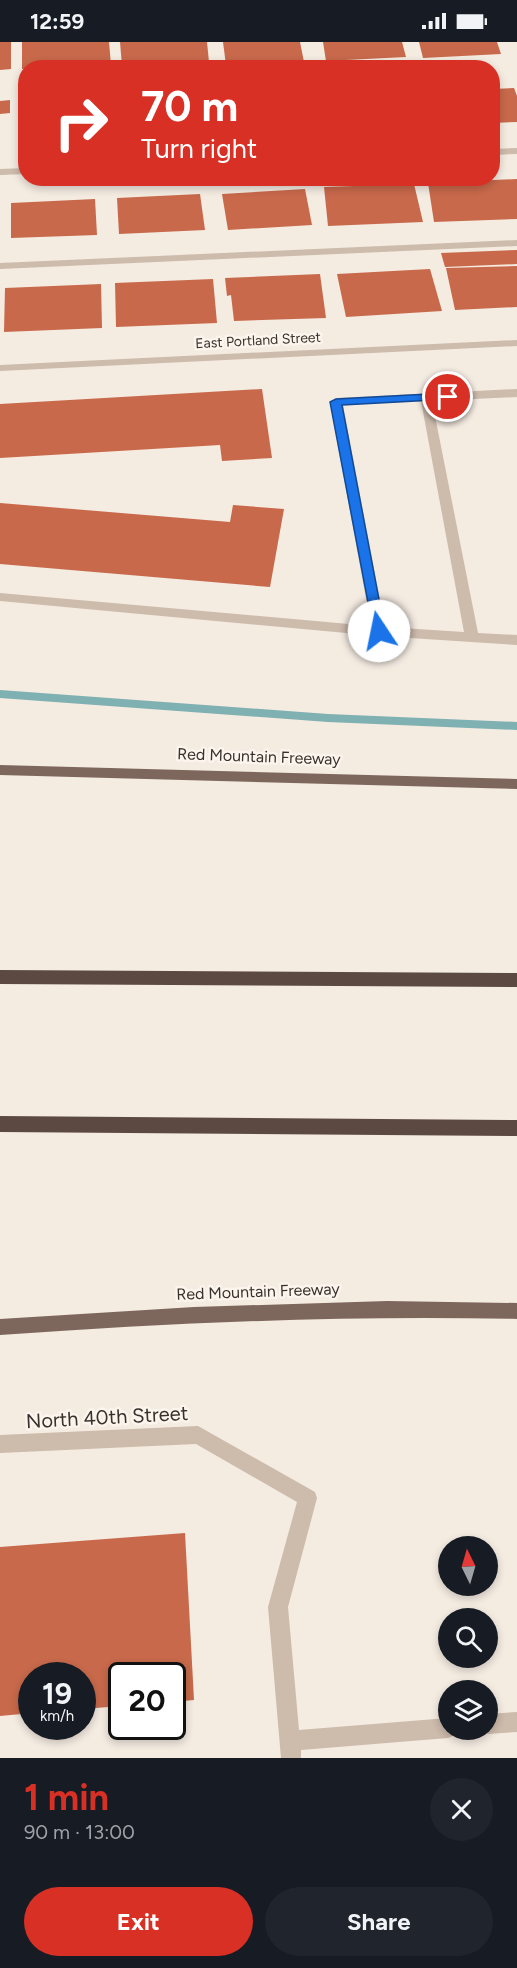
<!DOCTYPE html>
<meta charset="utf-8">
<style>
body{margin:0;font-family:Figtree,sans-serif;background:#20242c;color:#f1f3f6;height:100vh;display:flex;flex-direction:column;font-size:22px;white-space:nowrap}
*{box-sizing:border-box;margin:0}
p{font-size:20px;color:#9ea1a6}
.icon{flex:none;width:33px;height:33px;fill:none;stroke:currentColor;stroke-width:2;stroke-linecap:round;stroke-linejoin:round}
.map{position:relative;height:1716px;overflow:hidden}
.panel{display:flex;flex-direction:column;background:#171b24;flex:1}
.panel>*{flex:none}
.hud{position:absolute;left:18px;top:18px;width:482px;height:126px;border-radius:24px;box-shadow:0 3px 9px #0003;background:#d93025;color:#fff;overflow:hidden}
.needle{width:39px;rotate:355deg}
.tools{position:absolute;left:438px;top:1494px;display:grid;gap:12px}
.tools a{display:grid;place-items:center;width:60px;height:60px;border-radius:50%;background:#171b24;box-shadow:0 3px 9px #0003;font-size:30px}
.speed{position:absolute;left:18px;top:1620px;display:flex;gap:12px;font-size:30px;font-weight:700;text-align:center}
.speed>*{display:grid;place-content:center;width:78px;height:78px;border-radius:50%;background:#171b24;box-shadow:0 3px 9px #0003;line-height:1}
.speed small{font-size:15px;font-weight:400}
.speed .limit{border:3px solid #111;border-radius:9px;background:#fff;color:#111}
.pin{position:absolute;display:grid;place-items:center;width:51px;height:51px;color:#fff;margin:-26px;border:3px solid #fff;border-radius:50%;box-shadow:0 2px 6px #0007}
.me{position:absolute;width:66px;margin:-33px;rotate:349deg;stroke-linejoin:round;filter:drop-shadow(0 0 4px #0008)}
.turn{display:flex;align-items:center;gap:21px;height:126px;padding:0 24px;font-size:27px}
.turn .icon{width:78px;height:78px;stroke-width:2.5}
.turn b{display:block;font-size:42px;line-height:51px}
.round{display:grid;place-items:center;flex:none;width:63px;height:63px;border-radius:32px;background:#20242c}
.summary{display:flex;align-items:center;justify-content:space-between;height:102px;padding:0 24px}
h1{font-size:36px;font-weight:700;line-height:45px;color:#d93025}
.cta{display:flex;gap:12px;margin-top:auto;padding:12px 24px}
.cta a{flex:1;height:69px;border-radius:36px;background:#d93025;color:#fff;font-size:24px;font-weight:700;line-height:69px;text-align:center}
.cta a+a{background:#20242c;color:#f1f3f6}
.status{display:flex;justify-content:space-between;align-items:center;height:42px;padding:0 30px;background:#171b24;direction:ltr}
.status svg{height:16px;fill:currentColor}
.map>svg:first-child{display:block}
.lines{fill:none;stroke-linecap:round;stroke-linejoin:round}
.stream{fill:#7fb0b2;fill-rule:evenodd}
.building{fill:#c8694b}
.minor{fill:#cdbbac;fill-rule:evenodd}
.major{fill:#7d675c;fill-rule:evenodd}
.highway{fill:#5c4a42;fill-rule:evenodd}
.route{fill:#1a73e8;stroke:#114b97;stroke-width:1.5}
.labels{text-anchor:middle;stroke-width:5;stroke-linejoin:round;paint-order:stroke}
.far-street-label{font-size:14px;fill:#3b302b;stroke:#fbf5ee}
.street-label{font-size:16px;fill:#3b302b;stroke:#fbf5ee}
.near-street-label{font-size:20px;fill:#3b302b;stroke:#fbf5ee}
</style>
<div class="status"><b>12:59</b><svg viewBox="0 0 49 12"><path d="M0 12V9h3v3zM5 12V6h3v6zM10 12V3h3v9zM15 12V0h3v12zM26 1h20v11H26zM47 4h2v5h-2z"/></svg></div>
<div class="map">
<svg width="517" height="1716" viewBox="0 0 517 1716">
<rect width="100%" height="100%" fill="#f4ebe1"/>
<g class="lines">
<path class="stream" d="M 0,648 L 328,672 L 517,680 L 517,688 L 328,680 L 0,656 Z"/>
</g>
<g class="building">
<path d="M 0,0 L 11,0 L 11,27 L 0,28 Z"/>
<path d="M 22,0 L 109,0 L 111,23 L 22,27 Z"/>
<path d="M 120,0 L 207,0 L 209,20 L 122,24 Z"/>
<path d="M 223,0 L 300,0 L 304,20 L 226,23 Z"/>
<path d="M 323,0 L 402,0 L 406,15 L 326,19 Z"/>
<path d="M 419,0 L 497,0 L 501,12 L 423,16 Z"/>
<path d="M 514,46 L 517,54 L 517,80 L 492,81 L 492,47 Z"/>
<path d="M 10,58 L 10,71 L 0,72 L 0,59 Z"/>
<path d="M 517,137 L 517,177 L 434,180 L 428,141 Z"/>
<path d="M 414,142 L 423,180 L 328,184 L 324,145 Z"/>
<path d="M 305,147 L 312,183 L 228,188 L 222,152 Z"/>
<path d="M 200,152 L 205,188 L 119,192 L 117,156 Z"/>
<path d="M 95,157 L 97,193 L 11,196 L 11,161 Z"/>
<path d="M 517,208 L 517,222 L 445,225 L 441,211 Z"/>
<path d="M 517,224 L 517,265 L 455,268 L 446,226 Z"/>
<path d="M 430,227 L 442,269 L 346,275 L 337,232 Z"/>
<path d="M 320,232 L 326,276 L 234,279 L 231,253 L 227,254 L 225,236 Z"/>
<path d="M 213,237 L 217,281 L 116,285 L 115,241 Z"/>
<path d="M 101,242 L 102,286 L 4,290 L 5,246 Z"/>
<path d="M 262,347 L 272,416 L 222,419 L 220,403 L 0,416 L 0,362 Z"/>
<path d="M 0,461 L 230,480 L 233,463 L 284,467 L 270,545 L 0,522 Z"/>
<path d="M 185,1491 L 194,1658 L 172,1660 L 172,1634 L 122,1634 L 122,1664 L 82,1667 L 82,1634 L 32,1634 L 32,1671 L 0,1674 L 0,1505 Z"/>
</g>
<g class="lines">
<g class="minor">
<path d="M 517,106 L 517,112 L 492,113 L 492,107 Z"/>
<path d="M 26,126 L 26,132 L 0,133 L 0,127 Z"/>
<path d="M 517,198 L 517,204 L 0,227 L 0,221 Z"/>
<path d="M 517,298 L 517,304 L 0,329 L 0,323 Z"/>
<path d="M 517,347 L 517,355 L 432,359 L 478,591 L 517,593 L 517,603 L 379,594 L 0,559 L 0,551 L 371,584 L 330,360 L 336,356 ZM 421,359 L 464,590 L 385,585 L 343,363 Z"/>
<path d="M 198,1384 L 315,1450 L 317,1456 L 288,1565 L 299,1688 L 448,1676 L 448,1688 L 458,1688 L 455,1693 L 448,1696 L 301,1708 L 301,1716 L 281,1716 L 268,1565 L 297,1460 L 196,1402 L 0,1411 L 0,1393 Z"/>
<path d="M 517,1670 L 517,1690 L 488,1692 L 481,1689 L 480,1688 L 488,1688 L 488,1672 Z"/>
</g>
<g class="major">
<path d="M 0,723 L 517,737 L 517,747 L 0,733 Z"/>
<path d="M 387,1259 L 517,1261 L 517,1277 C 344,1273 172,1281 0,1293 L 0,1277 L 194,1265 Z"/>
</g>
<g class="highway">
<path d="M 0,928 L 517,931 L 517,945 L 0,942 Z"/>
<path d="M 0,1074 L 517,1078 L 517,1094 L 0,1090 Z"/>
</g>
</g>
<path class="route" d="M 448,351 L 452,352 L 452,357 L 342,363 L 385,589 L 379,593 L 374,592 L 330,360 L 336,357 Z"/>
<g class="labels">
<g class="far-street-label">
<text transform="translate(258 298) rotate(-3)" y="5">East Portland Street</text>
</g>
<g class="street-label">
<text transform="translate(259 714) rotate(2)" y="6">Red Mountain Freeway</text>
<text transform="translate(258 1249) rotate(-2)" y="6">Red Mountain Freeway</text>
</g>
<g class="near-street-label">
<text transform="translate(107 1375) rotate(-3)" y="7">North 40th Street</text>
</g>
</g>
</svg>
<div class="tools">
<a><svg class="needle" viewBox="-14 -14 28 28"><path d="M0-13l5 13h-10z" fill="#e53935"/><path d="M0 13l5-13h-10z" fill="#9ea1a6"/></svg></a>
<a><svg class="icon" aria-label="search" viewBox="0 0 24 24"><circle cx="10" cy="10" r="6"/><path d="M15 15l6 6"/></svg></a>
<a><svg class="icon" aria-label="layers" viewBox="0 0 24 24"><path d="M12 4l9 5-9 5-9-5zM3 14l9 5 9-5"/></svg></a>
</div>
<div class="speed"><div>19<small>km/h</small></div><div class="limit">20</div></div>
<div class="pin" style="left:448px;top:355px;background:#d93025"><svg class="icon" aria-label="arrive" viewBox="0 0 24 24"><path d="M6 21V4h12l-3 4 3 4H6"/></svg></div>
<svg class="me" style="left:379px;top:589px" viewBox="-20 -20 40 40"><circle r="19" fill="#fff"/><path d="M0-13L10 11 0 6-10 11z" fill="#1a73e8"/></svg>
<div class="hud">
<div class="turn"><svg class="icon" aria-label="right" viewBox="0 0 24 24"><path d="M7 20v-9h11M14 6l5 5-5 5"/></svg><div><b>70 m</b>Turn right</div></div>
</div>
</div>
<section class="panel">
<div class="summary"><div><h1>1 min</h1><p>90 m · 13:00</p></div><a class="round"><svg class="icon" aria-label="close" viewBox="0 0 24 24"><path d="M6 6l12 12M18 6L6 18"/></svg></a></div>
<div class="cta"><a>Exit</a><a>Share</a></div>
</section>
